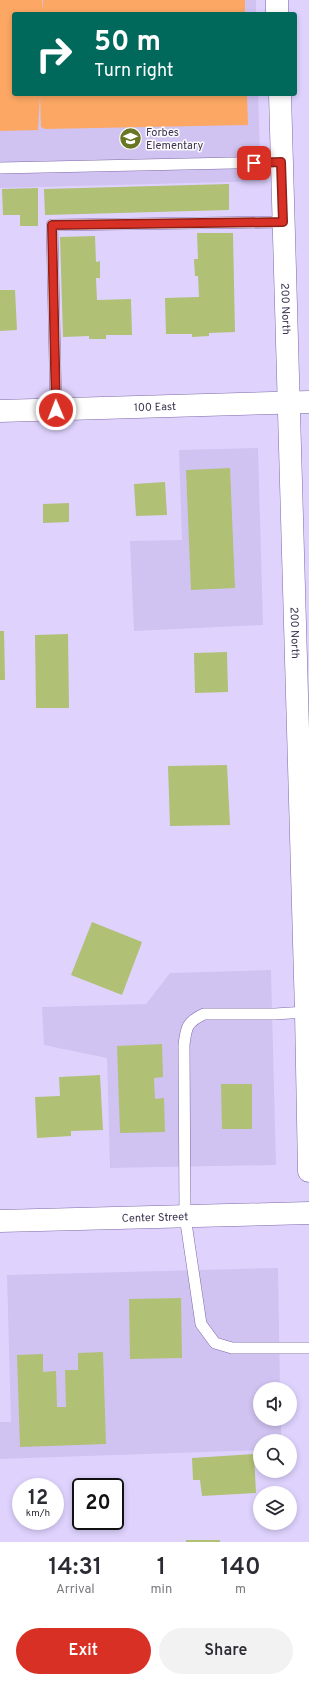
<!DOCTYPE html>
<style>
body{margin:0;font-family:Overpass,sans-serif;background:#f2f2f3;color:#2b2b33;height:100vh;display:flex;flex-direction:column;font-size:15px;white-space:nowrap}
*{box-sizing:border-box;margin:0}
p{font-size:13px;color:#7c7c81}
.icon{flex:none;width:22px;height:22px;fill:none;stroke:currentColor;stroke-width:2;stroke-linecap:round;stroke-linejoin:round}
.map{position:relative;height:1542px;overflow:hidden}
.panel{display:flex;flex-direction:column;background:#fff;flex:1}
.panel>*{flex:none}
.hud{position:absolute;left:12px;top:12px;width:285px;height:84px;border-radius:4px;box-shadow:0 2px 6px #0003;background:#00695c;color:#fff;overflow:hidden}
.controls{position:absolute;left:253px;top:1382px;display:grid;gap:8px}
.controls a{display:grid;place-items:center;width:44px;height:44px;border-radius:50%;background:#fff;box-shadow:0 2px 6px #0003;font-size:20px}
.speed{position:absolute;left:12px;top:1478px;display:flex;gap:8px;font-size:20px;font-weight:700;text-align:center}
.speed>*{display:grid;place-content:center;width:52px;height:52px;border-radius:50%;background:#fff;box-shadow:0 2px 6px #0003;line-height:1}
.speed small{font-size:10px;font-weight:400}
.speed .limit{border:2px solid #111;border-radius:6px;background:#fff;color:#111}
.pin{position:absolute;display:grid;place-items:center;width:34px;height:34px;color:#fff;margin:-17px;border-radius:8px;box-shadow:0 2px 6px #0006}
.me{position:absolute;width:44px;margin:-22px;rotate:359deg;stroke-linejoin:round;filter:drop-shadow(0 0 3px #0008)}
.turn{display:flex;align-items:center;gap:14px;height:84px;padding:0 16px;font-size:18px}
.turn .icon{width:52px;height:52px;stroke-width:2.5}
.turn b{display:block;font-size:28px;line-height:34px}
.eta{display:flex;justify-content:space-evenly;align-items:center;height:68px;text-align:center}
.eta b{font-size:24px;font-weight:600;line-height:28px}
.action{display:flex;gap:8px;margin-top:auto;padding:8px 16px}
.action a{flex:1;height:46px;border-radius:24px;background:#d93025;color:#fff;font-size:16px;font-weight:600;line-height:46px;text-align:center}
.action a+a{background:#f2f2f3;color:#2b2b33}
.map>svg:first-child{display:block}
.built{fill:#d0c3f1}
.green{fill:#fca864}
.building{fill:#b0c075}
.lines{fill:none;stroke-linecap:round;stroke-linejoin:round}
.lane-casing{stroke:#7e69a9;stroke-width:12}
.street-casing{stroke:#7e69a9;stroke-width:23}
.secondary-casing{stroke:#7e69a9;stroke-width:23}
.lane{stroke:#fff;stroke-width:11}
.street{stroke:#fff;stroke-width:22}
.secondary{stroke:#fff;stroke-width:22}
.route-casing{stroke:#8d1f18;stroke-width:10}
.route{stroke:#d93025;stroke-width:7}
.labels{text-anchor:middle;stroke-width:3;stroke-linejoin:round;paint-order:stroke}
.poi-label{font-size:11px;fill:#3c3350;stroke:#fcfcfc;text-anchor:start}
.street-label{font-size:11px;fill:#3c3350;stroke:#fcfcfc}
</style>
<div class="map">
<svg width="309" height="1542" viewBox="0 0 309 1542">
<rect width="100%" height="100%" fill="#dfd3fe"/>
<g class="built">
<path d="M 0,0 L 256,0 L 256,14 L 14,14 L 14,94 L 258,94 L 261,181 L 0,188 Z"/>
<path d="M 258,448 L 263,625 L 134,631 L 130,541 L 182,540 L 179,450 Z"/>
<path d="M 271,970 L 276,1165 L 110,1168 L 107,1058 L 44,1045 L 42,1007 L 146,1004 L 170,973 Z"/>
<path d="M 278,1268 L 280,1389 L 260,1389 L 260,1419 L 281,1419 L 281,1441 L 260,1441 L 260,1450 L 0,1459 L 0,1422 L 11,1422 L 7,1275 Z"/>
</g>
<path class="green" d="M 0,0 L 42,0 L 42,11 L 43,0 L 245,0 L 245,14 L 14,14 L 14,94 L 247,94 L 248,125 L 45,129 L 41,127 L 40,96 L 38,130 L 0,131 Z"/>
<g class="building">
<path d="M 229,184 L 229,210 L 45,215 L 44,189 Z"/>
<path d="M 38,188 L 38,226 L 20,226 L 20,215 L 3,215 L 2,189 Z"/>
<path d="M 197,233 L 233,233 L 235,332 L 209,333 L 209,336 L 192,337 L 192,334 L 166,334 L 165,298 L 199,297 L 198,276 L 195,276 L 194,259 L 198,259 Z"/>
<path d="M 95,236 L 96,262 L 100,261 L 100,278 L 96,278 L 97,300 L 131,299 L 132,335 L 106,335 L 106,339 L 89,339 L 89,336 L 63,337 L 60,237 Z"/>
<path d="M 0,290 L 15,290 L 17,330 L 0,331 Z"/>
<path d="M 230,468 L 235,588 L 191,590 L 186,470 Z"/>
<path d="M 165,482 L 167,515 L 136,516 L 134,484 Z"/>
<path d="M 69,503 L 69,522 L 43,523 L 43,504 Z"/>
<path d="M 0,631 L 4,631 L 5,680 L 0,680 Z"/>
<path d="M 68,634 L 69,708 L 36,708 L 35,635 Z"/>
<path d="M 227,652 L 228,692 L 195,693 L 194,653 Z"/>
<path d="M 227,765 L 230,825 L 170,826 L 168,766 Z"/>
<path d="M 92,922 L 142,942 L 122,995 L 71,975 Z"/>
<path d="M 162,1044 L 163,1077 L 154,1078 L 155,1099 L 164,1098 L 165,1132 L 120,1133 L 117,1046 Z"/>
<path d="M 100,1075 L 103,1130 L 71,1131 L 71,1136 L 37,1138 L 35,1097 L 60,1096 L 59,1077 Z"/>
<path d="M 221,1084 L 252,1084 L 252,1129 L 222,1129 Z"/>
<path d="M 181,1298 L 182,1358 L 130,1359 L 129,1299 Z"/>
<path d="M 103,1352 L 106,1444 L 20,1447 L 17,1355 L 43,1354 L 43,1372 L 56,1371 L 57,1407 L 66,1407 L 65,1370 L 78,1370 L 78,1353 Z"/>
<path d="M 254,1454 L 256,1493 L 202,1496 L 200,1480 L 193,1480 L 192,1458 Z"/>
<rect x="186" y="1540" width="34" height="2"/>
</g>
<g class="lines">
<defs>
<g id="lane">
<path d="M 0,168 L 281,162"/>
<path d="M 56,410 L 52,225 L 283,222"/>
<path d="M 306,1012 L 275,1014 L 204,1014 C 187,1022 186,1027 184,1045 L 185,1216 L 201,1324 L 215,1343 L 232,1348 L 309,1348"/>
</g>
<g id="street">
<path d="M 277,0 L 277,14"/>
<path id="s1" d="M 280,94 L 306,1012 L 309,1171"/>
</g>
<g id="secondary">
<path id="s2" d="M 0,411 L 309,402"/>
<path id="s3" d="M 0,1221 L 309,1213"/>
</g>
</defs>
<use href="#lane" class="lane-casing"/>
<use href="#street" class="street-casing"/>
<use href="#secondary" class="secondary-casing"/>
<use href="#lane" class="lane"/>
<use href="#street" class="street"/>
<use href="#secondary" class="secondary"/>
</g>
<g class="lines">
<defs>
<path id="route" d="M 56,410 L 52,225 L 283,222 L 281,162 L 254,163"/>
</defs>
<use href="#route" class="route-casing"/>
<use href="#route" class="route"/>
</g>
<defs>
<symbol id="school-disc" viewBox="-11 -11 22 22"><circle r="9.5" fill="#697623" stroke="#fcfcfc"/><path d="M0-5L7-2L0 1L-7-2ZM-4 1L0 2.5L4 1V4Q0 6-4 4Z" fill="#fff"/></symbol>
</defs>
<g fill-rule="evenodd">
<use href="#school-disc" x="118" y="126" width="25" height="25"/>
</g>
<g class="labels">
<g class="poi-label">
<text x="146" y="136">Forbes<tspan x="146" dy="13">Elementary</tspan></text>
</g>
<g class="street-label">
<text dy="4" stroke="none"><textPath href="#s1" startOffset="215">200 North</textPath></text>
<text dy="4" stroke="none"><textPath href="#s2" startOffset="155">100 East</textPath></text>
<text dy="4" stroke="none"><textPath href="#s1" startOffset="539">200 North</textPath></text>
<text dy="4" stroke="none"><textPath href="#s3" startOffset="155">Center Street</textPath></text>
</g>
</g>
</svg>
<div class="controls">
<a><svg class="icon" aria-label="sound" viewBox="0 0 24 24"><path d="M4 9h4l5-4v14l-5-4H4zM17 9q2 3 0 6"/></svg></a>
<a><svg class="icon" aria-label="search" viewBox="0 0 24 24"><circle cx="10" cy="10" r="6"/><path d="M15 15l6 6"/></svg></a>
<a><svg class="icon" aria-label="layers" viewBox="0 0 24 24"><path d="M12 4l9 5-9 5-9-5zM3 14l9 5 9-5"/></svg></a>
</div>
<div class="speed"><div>12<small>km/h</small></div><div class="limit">20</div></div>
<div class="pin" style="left:254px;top:163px;background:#d93025"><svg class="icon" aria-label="arrive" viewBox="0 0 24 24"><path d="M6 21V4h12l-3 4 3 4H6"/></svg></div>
<svg class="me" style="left:56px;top:410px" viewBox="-20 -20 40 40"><circle r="17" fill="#d93025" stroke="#fff" stroke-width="3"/><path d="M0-11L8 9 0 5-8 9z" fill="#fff"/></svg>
<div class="hud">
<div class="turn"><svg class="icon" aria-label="right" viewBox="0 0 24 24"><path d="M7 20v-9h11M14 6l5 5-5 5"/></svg><div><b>50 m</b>Turn right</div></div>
</div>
</div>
<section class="panel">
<div class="eta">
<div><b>14:31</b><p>Arrival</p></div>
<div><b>1</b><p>min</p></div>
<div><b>140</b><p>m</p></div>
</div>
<div class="action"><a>Exit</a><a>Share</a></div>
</section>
